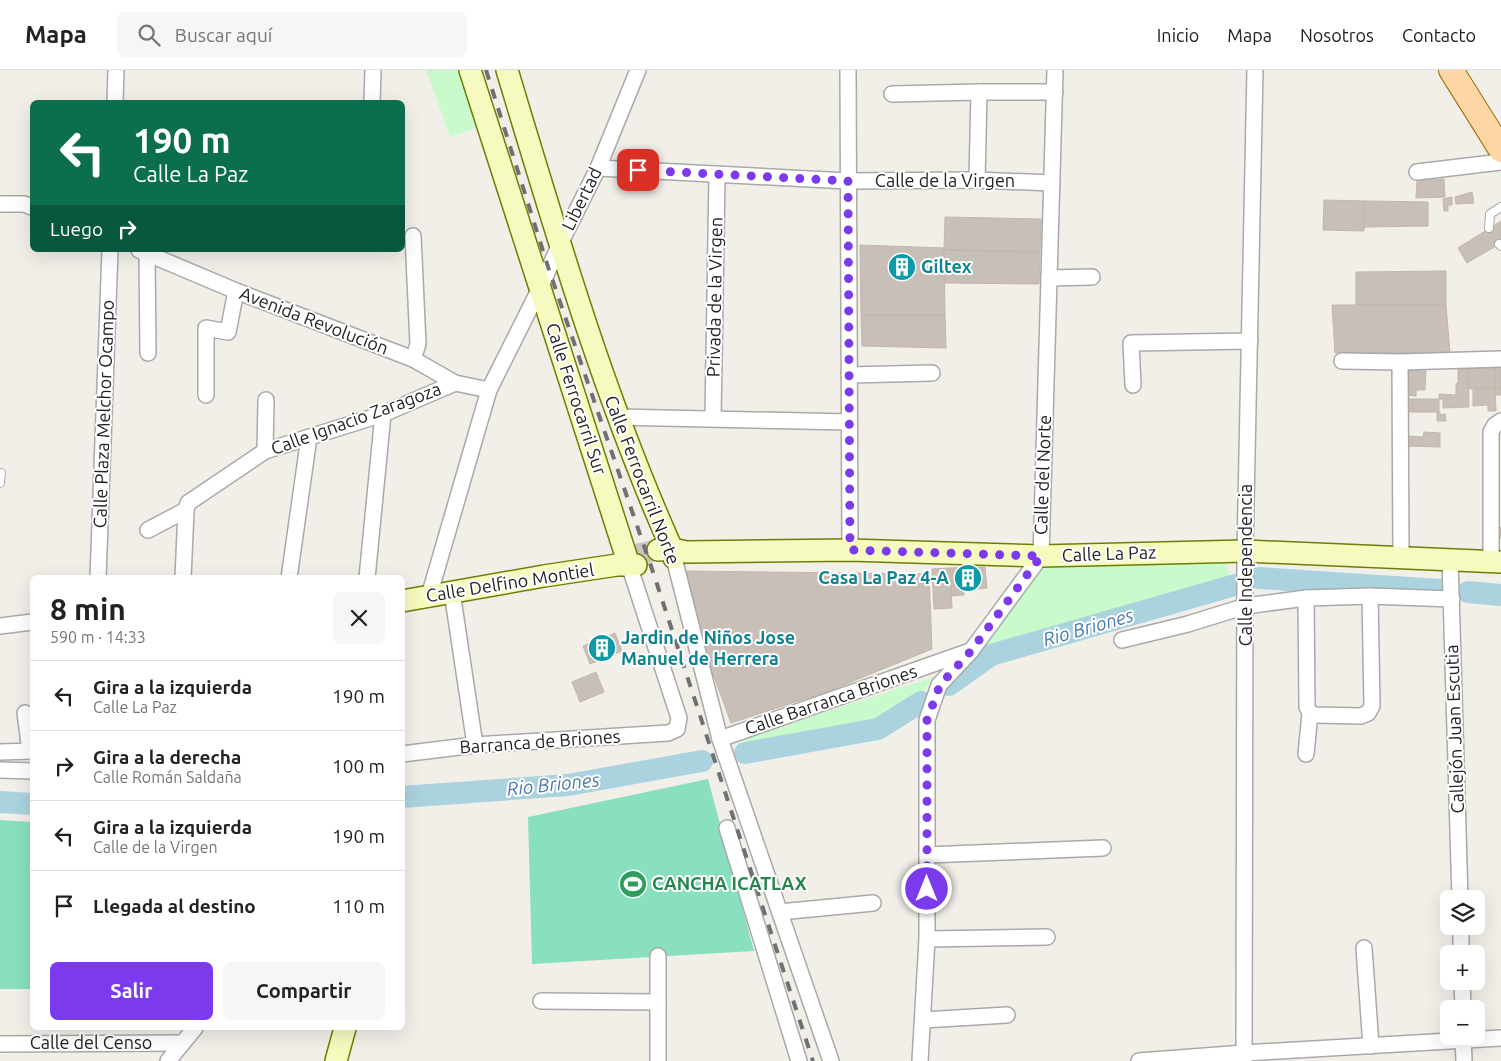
<!DOCTYPE html>
<html lang="es">
<meta charset="utf-8">
<style>
body{margin:0;font-family:Ubuntu,sans-serif;background:#f6f6f6;color:#222;height:100vh;display:flex;flex-direction:column;font-size:19px;white-space:nowrap}
*{box-sizing:border-box;margin:0}
p{font-size:16px;color:#767676}
.icon{flex:none;width:28px;height:28px;fill:none;stroke:currentColor;stroke-width:2;stroke-linecap:round;stroke-linejoin:round}
.map{position:relative;flex:1;overflow:hidden}
.drawer{position:absolute;left:30px;top:505px;width:375px;height:455px;display:flex;flex-direction:column;background:#fff;border-radius:8px;box-shadow:0 5px 20px #0002}
.drawer>*{flex:none}
.top-card{position:absolute;left:30px;top:30px;width:375px;height:152px;border-radius:8px;box-shadow:0 5px 20px #0002;background:#0b6e4f;color:#fff;overflow:hidden}
.fabs{position:absolute;left:1440px;top:820px;display:grid;gap:10px}
.fabs a{display:grid;place-items:center;width:45px;height:45px;border-radius:8px;background:#fff;box-shadow:0 5px 20px #0002;font-size:25px}
.pin{position:absolute;display:grid;place-items:center;width:42px;height:42px;color:#fff;margin:-21px;border-radius:10px;box-shadow:0 2px 8px #0006}
.me{position:absolute;width:55px;margin:-28px;rotate:0deg;stroke-linejoin:round;filter:drop-shadow(0 0 4px #0008)}
.turn{display:flex;align-items:center;gap:18px;height:105px;padding:0 20px;font-size:22px}
.turn .icon{width:65px;height:65px;stroke-width:2.5}
.turn b{display:block;font-size:35px;line-height:42px}
.then{display:flex;align-items:center;height:48px;padding:0 20px;background:#0003;gap:10px;font-size:19px}
.round{display:grid;place-items:center;flex:none;width:52px;height:52px;border-radius:8px;background:#f6f6f6}
.headline{display:flex;align-items:center;justify-content:space-between;height:85px;padding:0 20px}
h1{font-size:30px;font-weight:700;line-height:38px}
.cta{display:flex;gap:10px;margin-top:auto;padding:10px 20px}
.cta a{flex:1;height:58px;border-radius:8px;background:#7c3aed;color:#fff;font-size:20px;font-weight:700;line-height:58px;text-align:center}
.cta a+a{background:#f6f6f6;color:#222}
ul{padding:0;list-style:none}
li{display:flex;align-items:center;gap:15px;height:70px;padding:0 20px;border-top:1px solid #e0e0e0}
li div{flex:1}
li b{display:block;font-size:19px}
li em{font-style:normal}
header{display:flex;align-items:center;gap:30px;box-sizing:border-box;height:70px;padding:0 25px;background:#fff;border-bottom:1px solid #e0e0e0}
header strong{font-size:24px}
nav{display:flex;gap:28px;margin-inline-start:auto;font-size:18px}
.search{width:350px;height:45px;background:#f6f6f6;display:flex;align-items:center;gap:12px;box-sizing:border-box;padding:0 18px;border-radius:8px;color:#767676;font-size:19px}
.map>svg:first-child{display:block}
.park{fill:#c8facc}
.pitch{fill:#88e0be}
.lines{fill:none;stroke-linecap:round;stroke-linejoin:round}
.river{stroke:#aad3df;stroke-width:22}
.building{fill:#c7bfb8;stroke:#c4b6ab}
.secondary-tunnel{stroke:#c8c6c1;stroke-width:21;stroke-dasharray:21 11;stroke-linecap:butt}
.lane-casing{stroke:#a9a9a9;stroke-width:10}
.street-casing{stroke:#a9a9a9;stroke-width:18}
.secondary-casing{stroke:#707d05;stroke-width:24}
.primary-casing{stroke:#a06b00;stroke-width:26}
.lane{stroke:#fff;stroke-width:8}
.street{stroke:#fff;stroke-width:15}
.secondary{stroke:#f7fabf;stroke-width:21}
.primary{stroke:#fcd6a4;stroke-width:24}
.rail{stroke:#707070;stroke-width:4;stroke-dasharray:10 10;stroke-linecap:butt}
.route{stroke:#7c3aed;stroke-width:9;stroke-dasharray:0 16.2}
.labels{text-anchor:middle;stroke-width:4;stroke-linejoin:round;paint-order:stroke}
.street-label{font-size:18px;fill:#222;stroke:#fff}
.culture-label{font-size:18px;font-weight:bold;fill:#0d838f;stroke:#fff;text-anchor:start}
.leisure-label{font-size:18px;font-weight:bold;fill:#27864d;stroke:#fff;text-anchor:start}
.water-label{font-size:19px;font-style:italic;fill:#4a7aab;stroke:#fff}
</style>
<header>
<strong>Mapa</strong>
<div class="search"><svg class="icon" aria-label="search" viewBox="0 0 24 24"><circle cx="10" cy="10" r="6"/><path d="M15 15l6 6"/></svg>Buscar aquí</div>
<nav><a>Inicio</a><a>Mapa</a><a>Nosotros</a><a>Contacto</a></nav>
</header>
<div class="map">
<svg width="1501" height="991" viewBox="0 0 1501 991">
<rect width="100%" height="100%" fill="#f2efe9"/>
<g class="park">
<path d="M 426,0 L 464,0 L 484,55 L 450,67 Z"/>
<path d="M 1046,493 L 1227,493 L 1231,516 L 991,585 L 977,587 Z"/>
<path d="M 934,607 L 920,625 L 878,650 L 748,678 L 744,668 Z"/>
</g>
<g class="pitch">
<path d="M 708,709 L 754,881 L 532,894 L 528,747 Z"/>
<path d="M 0,750 L 32,752 L 32,919 L 0,919 Z"/>
</g>
<g class="lines">
<g class="river">
<path d="M 1259,508 L 1439,520"/>
<path d="M 1468,522 L 1501,525"/>
<path d="M 949,615 L 991,585 L 1235,515"/>
<path d="M 745,683 L 878,659 L 921,632"/>
<path d="M 402,727 L 568,715 L 702,691"/>
<path d="M 0,732 L 32,734"/>
</g>
</g>
<g class="building">
<path d="M 1444,109 L 1445,127 L 1416,128 L 1417,111 Z"/>
<path d="M 1472,122 L 1474,133 L 1456,134 L 1455,127 Z"/>
<path d="M 1452,127 L 1452,135 L 1448,135 L 1448,141 L 1444,141 L 1443,129 Z"/>
<path d="M 1324,130 L 1365,131 L 1364,161 L 1323,160 Z"/>
<path d="M 1365,131 L 1428,132 L 1428,156 L 1364,157 Z"/>
<path d="M 945,147 L 1041,149 L 1040,182 L 944,180 Z"/>
<path d="M 1501,151 L 1501,173 L 1467,193 L 1458,178 Z"/>
<path d="M 860,175 L 944,178 L 945,245 L 861,245 Z"/>
<path d="M 944,180 L 1040,182 L 1039,214 L 945,213 Z"/>
<path d="M 1446,201 L 1446,235 L 1356,235 L 1356,202 Z"/>
<path d="M 1332,235 L 1446,235 L 1450,283 L 1335,283 Z"/>
<path d="M 861,245 L 945,245 L 946,278 L 862,276 Z"/>
<path d="M 1501,296 L 1501,317 L 1495,318 L 1495,297 Z"/>
<path d="M 1495,297 L 1495,318 L 1469,319 L 1468,299 Z"/>
<path d="M 1458,299 L 1468,299 L 1469,337 L 1443,338 L 1443,329 L 1439,329 L 1439,324 L 1456,325 L 1456,314 L 1458,313 Z"/>
<path d="M 1408,300 L 1426,301 L 1425,320 L 1416,320 L 1416,326 L 1406,325 L 1406,302 Z"/>
<path d="M 1501,317 L 1501,325 L 1496,325 L 1495,318 Z"/>
<path d="M 1473,318 L 1495,318 L 1496,341 L 1488,341 L 1488,335 L 1473,336 Z"/>
<path d="M 1409,329 L 1413,329 L 1413,342 L 1405,341 L 1405,334 L 1409,334 Z"/>
<rect x="1413" y="329" width="26" height="13"/>
<path d="M 1437,342 L 1440,342 L 1440,345 L 1445,344 L 1446,351 L 1437,351 Z"/>
<path d="M 1424,362 L 1440,363 L 1440,377 L 1408,376 L 1408,366 L 1423,367 Z"/>
<path d="M 1498,457 L 1501,457 L 1501,468 L 1497,468 Z"/>
<path d="M 985,497 L 987,518 L 963,520 L 964,525 L 951,526 L 950,498 Z"/>
<path d="M 950,498 L 952,538 L 934,539 L 932,499 Z"/>
<path d="M 686,501 L 929,504 L 932,579 L 829,621 L 731,653 L 679,511 Z"/>
<path d="M 615,563 L 622,581 L 590,594 L 583,576 Z"/>
<path d="M 596,602 L 604,622 L 580,632 L 572,612 Z"/>
</g>
<g class="lines">
<path class="secondary-tunnel" d="M 633,485 L 658,480"/>
<defs>
<g id="lane">
<path d="M 1489,158 L 1490,144 L 1501,137"/>
<path d="M 1499,174 L 1501,176"/>
<path d="M 0,413 L 1,403"/>
</g>
<g id="street">
<path d="M 848,0 L 850,480"/>
<path d="M 892,24 L 979,22 L 1055,22"/>
<path d="M 115,32 L 116,0"/>
<path d="M 372,32 L 373,0"/>
<path d="M 598,98 L 848,111 L 977,110 L 1052,113"/>
<path d="M 1417,102 L 1501,92"/>
<path d="M 977,110 L 979,22"/>
<path d="M 0,134 L 24,134 L 32,137"/>
<path d="M 413,166 L 418,274 L 413,289"/>
<path d="M 139,180 L 236,221 L 413,289 L 455,313 L 489,320"/>
<path d="M 147,184 L 148,283"/>
<path d="M 1049,208 L 1092,207"/>
<path d="M 1342,291 L 1400,292 L 1501,289"/>
<path d="M 1400,292 L 1401,487"/>
<path d="M 849,305 L 932,303"/>
<path d="M 1133,315 L 1131,273 L 1250,271"/>
<path d="M 206,325 L 206,258 L 228,262 L 236,221"/>
<path d="M 617,347 L 849,352"/>
<path d="M 713,348 L 717,105"/>
<path d="M 265,381 L 266,330"/>
<path d="M 148,460 L 186,440"/>
<path d="M 674,488 L 720,669 L 831,991"/>
<path d="M 1450,489 L 1460,829"/>
<path d="M 1491,492 L 1491,362 L 1495,355 L 1501,351"/>
<path d="M 98,508 L 110,180"/>
<path d="M 183,508 L 186,440 L 188,433 L 265,381 L 383,344 L 455,313"/>
<path d="M 289,508 L 309,367"/>
<path d="M 367,508 L 383,344"/>
<path d="M 452,522 L 475,675"/>
<path d="M 429,526 L 489,320 L 540,218 L 560,174 L 598,98 L 638,0"/>
<path d="M 0,556 L 32,552"/>
<path d="M 1122,570 L 1188,554 L 1246,536 L 1306,528 L 1370,526 L 1452,529"/>
<path d="M 25,643 L 30,681"/>
<path d="M 1310,643 L 1316,645 L 1361,646 L 1368,643 L 1372,636 L 1370,526"/>
<path d="M 720,669 L 970,581"/>
<path d="M 0,682 L 32,681"/>
<path d="M 402,684 L 475,675 L 668,663 L 677,659 L 679,648 L 629,495"/>
<path d="M 1306,684 L 1310,643 L 1307,637 L 1306,528"/>
<path d="M 0,700 L 32,701"/>
<path d="M 727,758 L 799,991"/>
<path d="M 927,785 L 1103,778"/>
<path d="M 780,842 L 873,833"/>
<path d="M 1461,856 L 1461,884"/>
<path d="M 927,869 L 1047,867"/>
<path d="M 1364,878 L 1371,976"/>
<path d="M 658,886 L 658,991"/>
<path d="M 1462,911 L 1463,939"/>
<path d="M 541,931 L 658,932"/>
<path d="M 923,950 L 1007,945"/>
<path d="M 1463,966 L 1464,991"/>
<path d="M 0,974 L 181,973"/>
<path d="M 168,991 L 195,958"/>
<path d="M 920,991 L 927,869 L 927,650 L 939,615 L 971,581 L 1041,486 L 1055,0"/>
<path d="M 1139,991 L 1244,983 L 1501,968"/>
<path d="M 1244,991 L 1245,481 L 1255,0"/>
</g>
<g id="secondary">
<path d="M 470,0 L 629,495"/>
<path d="M 507,0 C 556,162 603,325 672,479 L 674,488"/>
<path d="M 658,480 L 672,479 L 687,482 L 850,480 L 1041,486 L 1245,481 L 1501,492"/>
<path d="M 402,531 L 544,506 L 617,495 L 636,495"/>
<path d="M 336,991 L 345,958"/>
</g>
<path id="primary" d="M 1451,0 L 1501,80"/>
</defs>
<use href="#lane" class="lane-casing"/>
<use href="#street" class="street-casing"/>
<use href="#secondary" class="secondary-casing"/>
<use href="#primary" class="primary-casing"/>
<use href="#lane" class="lane"/>
<use href="#street" class="street"/>
<use href="#secondary" class="secondary"/>
<use href="#primary" class="primary"/>
<path class="rail" d="M 486,0 L 549,200 L 654,505 L 813,991"/>
</g>
<g class="lines">
<path class="route" d="M 638,100 L 848,111 L 850,480 L 1041,486 L 971,581 L 940,615 L 927,650 L 927,819"/>
</g>
<defs>
<symbol id="building-disc" viewBox="-11 -11 22 22"><circle r="9.5" fill="#0f9aa8" stroke="#fff"/><path d="M-4-6H4V6H1V3H-1V6H-4ZM-2.5-4.3h1.7v1.8h-1.7ZM.8-4.3h1.7v1.8H.8ZM-2.5-1h1.7V.8h-1.7ZM.8-1h1.7V.8H.8Z" fill="#fff"/></symbol>
<symbol id="stadium-disc" viewBox="-11 -11 22 22"><circle r="9.5" fill="#2e9e5b" stroke="#fff"/><path d="M0-5a6.5 5 0 1 0 0 10a6.5 5 0 1 0 0-10ZM-3.5-1.8h7v3.6h-7Z" fill="#fff"/></symbol>
</defs>
<g fill-rule="evenodd">
<use href="#building-disc" x="886" y="181" width="32" height="32"/>
<use href="#building-disc" x="952" y="492" width="32" height="32"/>
<use href="#building-disc" x="586" y="562" width="32" height="32"/>
<use href="#stadium-disc" x="617" y="798" width="32" height="32"/>
</g>
<g class="labels">
<g class="street-label">
<text x="945" y="117">Calle de la Virgen</text>
<text transform="translate(582 129) rotate(-64)" y="6">Libertad</text>
<text transform="translate(715 227) rotate(-89)" y="6">Privada de la Virgen</text>
<text transform="translate(314 251) rotate(21)" y="6">Avenida Revolución</text>
<text transform="translate(576 329) rotate(72)" y="6">Calle Ferrocarril Sur</text>
<text transform="translate(104 344) rotate(-88)" y="6">Calle Plaza Melchor Ocampo</text>
<text transform="translate(356 349) rotate(-20)" y="6">Calle Ignacio Zaragoza</text>
<text transform="translate(1043 405) rotate(-88)" y="6">Calle del Norte</text>
<text transform="translate(642 410) rotate(69)" y="6">Calle Ferrocarril Norte</text>
<text transform="translate(1109 484) rotate(-2)" y="6">Calle La Paz</text>
<text transform="translate(1246 495) rotate(-90)" y="6">Calle Independencia</text>
<text transform="translate(510 513) rotate(-9)" y="6">Calle Delfino Montiel</text>
<text transform="translate(831 630) rotate(-19)" y="6">Calle Barranca Briones</text>
<text transform="translate(1455 659) rotate(-92)" y="6">Callejón Juan Escutia</text>
<text transform="translate(540 672) rotate(-4)" y="6">Barranca de Briones</text>
<text x="91" y="979">Calle del Censo</text>
</g>
<g class="culture-label">
<text x="921" y="203">Giltex</text>
<text x="949" y="514" text-anchor="end">Casa La Paz 4-A</text>
<text x="621" y="574">Jardin de Niños Jose<tspan x="621" dy="21">Manuel de Herrera</tspan></text>
</g>
<g class="leisure-label">
<text x="652" y="820">CANCHA ICATLAX</text>
</g>
<g class="water-label">
<text transform="translate(1088 557) rotate(-16)" y="7">Rio Briones</text>
<text transform="translate(553 714) rotate(-6)" y="7">Rio Briones</text>
</g>
</g>
</svg>
<div class="fabs">
<a><svg class="icon" aria-label="layers" viewBox="0 0 24 24"><path d="M12 4l9 5-9 5-9-5zM3 14l9 5 9-5"/></svg></a>
<a>+</a>
<a>−</a>
</div>
<div class="pin" style="left:638px;top:100px;background:#d93025"><svg class="icon" aria-label="arrive" viewBox="0 0 24 24"><path d="M6 21V4h12l-3 4 3 4H6"/></svg></div>
<svg class="me" style="left:927px;top:819px" viewBox="-20 -20 40 40"><circle r="17" fill="#7c3aed" stroke="#fff" stroke-width="3"/><path d="M0-11L8 9 0 5-8 9z" fill="#fff"/></svg>
<div class="top-card">
<div class="turn"><svg class="icon" aria-label="left" viewBox="0 0 24 24"><path d="M17 20v-9H6M10 6l-5 5 5 5"/></svg><div><b>190 m</b>Calle La Paz</div></div>
<div class="then">Luego<svg class="icon" aria-label="right" viewBox="0 0 24 24"><path d="M7 20v-9h11M14 6l5 5-5 5"/></svg></div>
</div>
<section class="drawer">
<div class="headline"><div><h1>8 min</h1><p>590 m · 14:33</p></div><a class="round"><svg class="icon" aria-label="close" viewBox="0 0 24 24"><path d="M6 6l12 12M18 6L6 18"/></svg></a></div>
<ul>
<li><svg class="icon" aria-label="left" viewBox="0 0 24 24"><path d="M17 20v-9H6M10 6l-5 5 5 5"/></svg><div><b>Gira a la izquierda</b><p>Calle La Paz</p></div><em>190 m</em></li>
<li><svg class="icon" aria-label="right" viewBox="0 0 24 24"><path d="M7 20v-9h11M14 6l5 5-5 5"/></svg><div><b>Gira a la derecha</b><p>Calle Román Saldaña</p></div><em>100 m</em></li>
<li><svg class="icon" aria-label="left" viewBox="0 0 24 24"><path d="M17 20v-9H6M10 6l-5 5 5 5"/></svg><div><b>Gira a la izquierda</b><p>Calle de la Virgen</p></div><em>190 m</em></li>
<li><svg class="icon" aria-label="arrive" viewBox="0 0 24 24"><path d="M6 21V4h12l-3 4 3 4H6"/></svg><div><b>Llegada al destino</b></div><em>110 m</em></li>
</ul>
<div class="cta"><a>Salir</a><a>Compartir</a></div>
</section>
</div>
